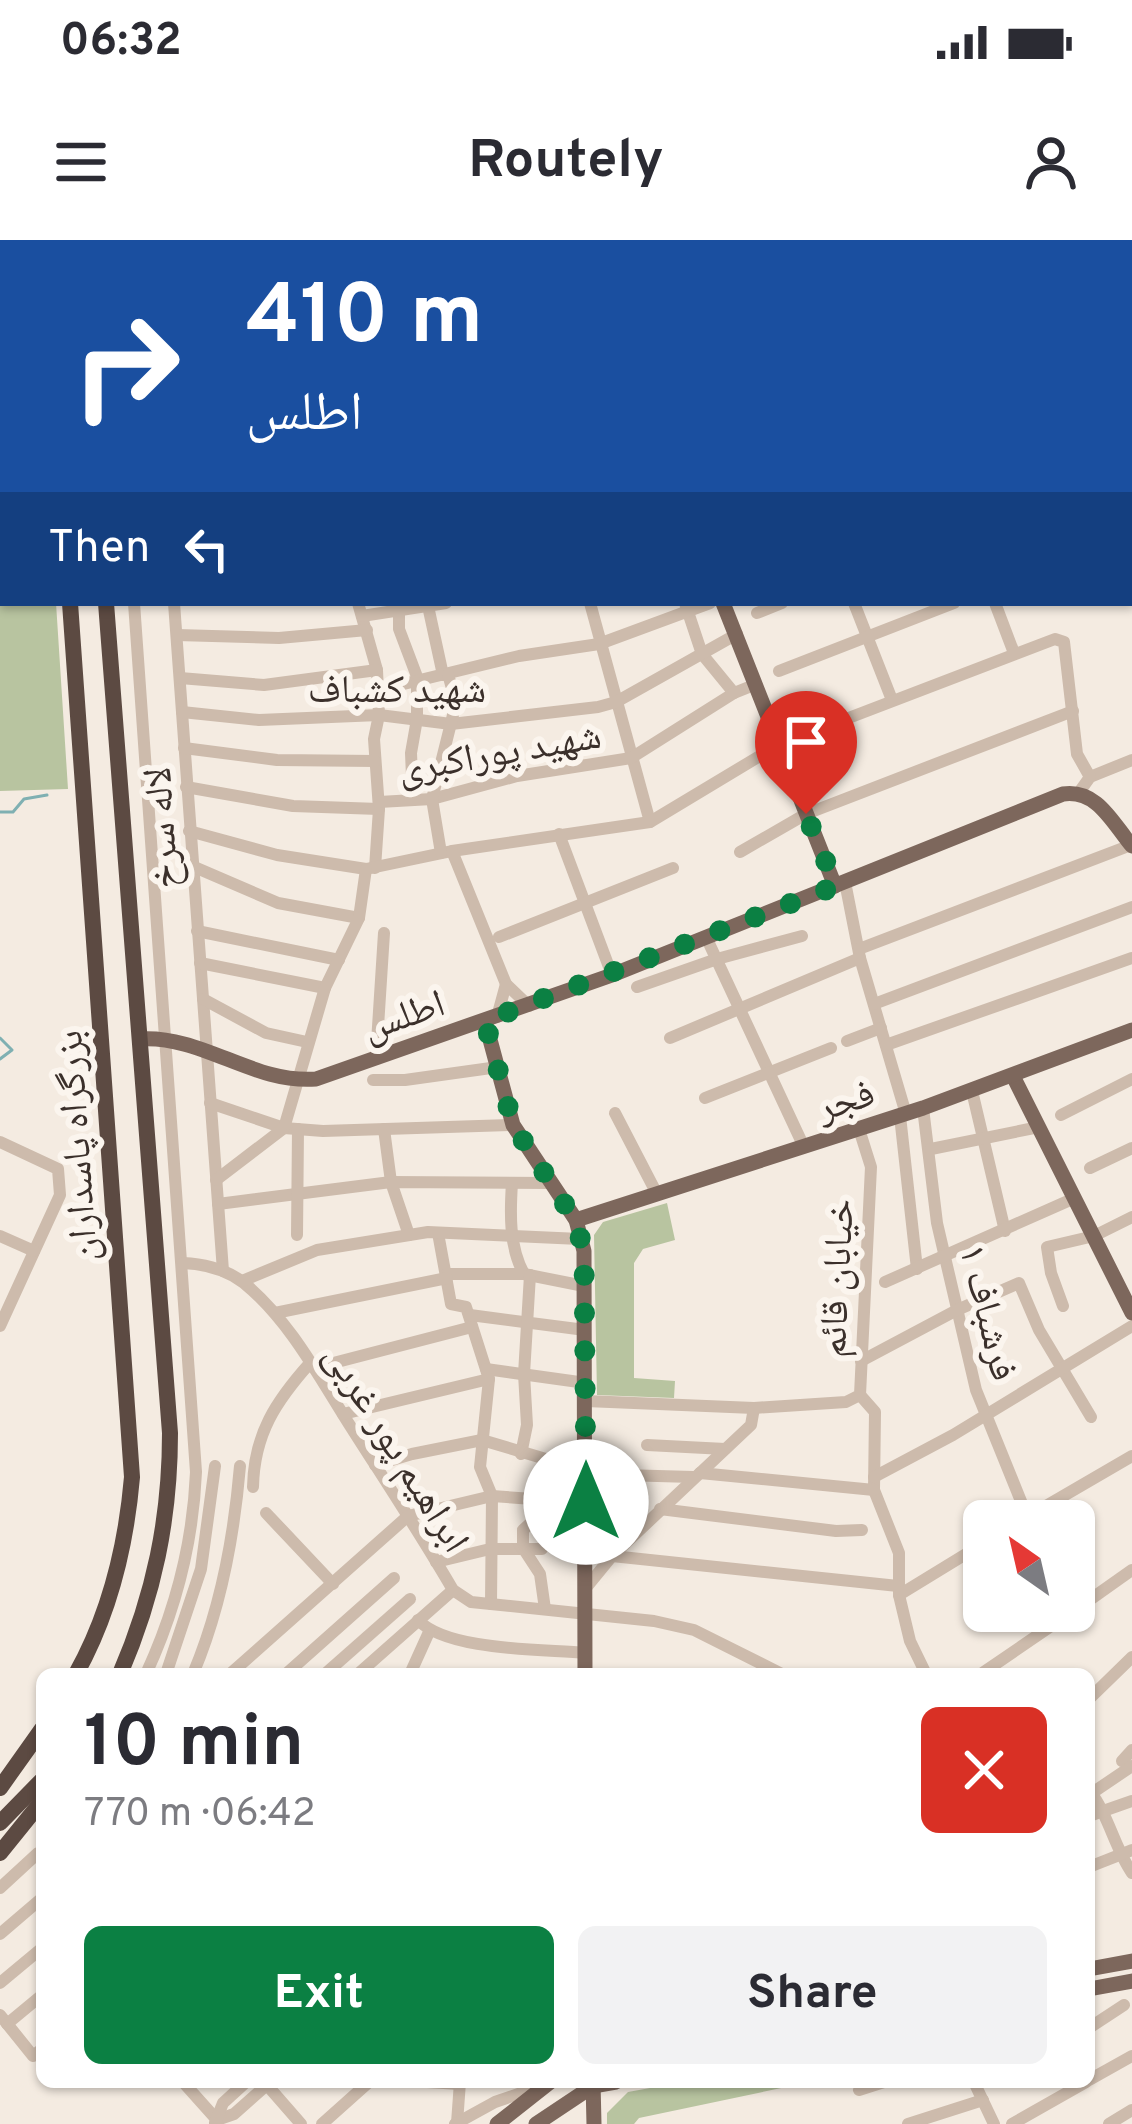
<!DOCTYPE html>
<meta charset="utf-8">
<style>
body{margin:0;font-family:Overpass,"Noto Naskh Arabic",sans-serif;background:#f2f2f3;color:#2b2b33;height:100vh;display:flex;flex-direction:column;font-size:45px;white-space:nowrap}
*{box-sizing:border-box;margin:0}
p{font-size:39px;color:#7c7c81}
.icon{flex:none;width:66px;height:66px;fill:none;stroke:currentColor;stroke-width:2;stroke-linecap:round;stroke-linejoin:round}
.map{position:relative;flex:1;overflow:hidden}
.panel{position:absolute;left:36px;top:1428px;width:1059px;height:420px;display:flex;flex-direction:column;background:#fff;border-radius:18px;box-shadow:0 3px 9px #0004}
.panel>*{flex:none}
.guide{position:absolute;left:0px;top:0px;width:1134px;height:366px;box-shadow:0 3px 9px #0004;background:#1a4fa0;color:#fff;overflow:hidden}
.needle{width:78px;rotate:326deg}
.buttons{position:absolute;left:963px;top:1260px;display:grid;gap:24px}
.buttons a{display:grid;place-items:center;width:132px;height:132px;border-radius:18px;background:#fff;box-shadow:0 3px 9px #0004;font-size:60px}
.pin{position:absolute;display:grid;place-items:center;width:102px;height:102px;color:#fff;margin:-123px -51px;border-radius:50% 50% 50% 0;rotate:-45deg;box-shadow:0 0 12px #0007}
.pin .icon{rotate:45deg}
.me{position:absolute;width:132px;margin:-66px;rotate:0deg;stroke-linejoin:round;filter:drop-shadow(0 0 9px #0008)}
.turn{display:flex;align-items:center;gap:42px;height:252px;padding:0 48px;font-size:54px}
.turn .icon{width:156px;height:156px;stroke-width:2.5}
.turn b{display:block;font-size:84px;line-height:102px}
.then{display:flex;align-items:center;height:114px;padding:0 48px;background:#0003;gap:24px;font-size:45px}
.round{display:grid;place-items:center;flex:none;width:126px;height:126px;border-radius:18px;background:#f2f2f3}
.overview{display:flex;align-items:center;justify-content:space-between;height:204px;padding:0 48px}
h1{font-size:72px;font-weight:700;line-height:90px}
.cta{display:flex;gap:24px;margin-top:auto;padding:24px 48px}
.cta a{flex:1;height:138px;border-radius:18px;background:#0b8043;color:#fff;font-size:48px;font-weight:700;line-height:138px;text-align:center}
.cta a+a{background:#f2f2f3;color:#2b2b33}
.status{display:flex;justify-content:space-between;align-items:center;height:84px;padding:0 60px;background:#fff;direction:ltr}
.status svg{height:33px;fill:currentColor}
header{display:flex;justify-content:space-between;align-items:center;height:156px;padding:0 48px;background:#fff;font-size:54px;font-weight:700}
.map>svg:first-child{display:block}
.green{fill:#b8c4a0}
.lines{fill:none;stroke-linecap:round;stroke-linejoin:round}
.stream{stroke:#7fb0b2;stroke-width:3}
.minor{stroke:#cdbbac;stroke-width:12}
.major{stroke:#7d675c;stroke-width:15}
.highway{stroke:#5c4a42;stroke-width:16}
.route{stroke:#0b8043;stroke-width:21;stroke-dasharray:0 37.8}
.labels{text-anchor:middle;stroke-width:12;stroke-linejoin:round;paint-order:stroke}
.street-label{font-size:39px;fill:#3b302b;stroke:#fbf5ee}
</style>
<div class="status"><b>06:32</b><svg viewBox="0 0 49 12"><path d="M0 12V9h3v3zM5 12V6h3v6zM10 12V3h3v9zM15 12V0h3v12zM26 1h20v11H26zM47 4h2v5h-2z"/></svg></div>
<header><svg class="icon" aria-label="menu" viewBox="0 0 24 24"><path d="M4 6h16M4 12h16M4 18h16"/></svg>Routely<svg class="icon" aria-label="person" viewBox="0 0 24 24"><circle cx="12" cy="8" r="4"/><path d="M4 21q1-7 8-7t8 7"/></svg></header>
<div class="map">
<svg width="1132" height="1884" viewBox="0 0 1132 1884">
<rect width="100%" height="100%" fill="#f4ebe1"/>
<g class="green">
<path d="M 0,0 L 32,3 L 3,3 L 3,363 L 56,363 L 68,549 L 0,551 Z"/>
<path d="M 667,963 L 675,1000 L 643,1009 L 634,1023 L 634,1138 L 675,1141 L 674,1158 L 597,1155 L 594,995 L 603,982 Z"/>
<path d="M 683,1842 L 810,1842 L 639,1878 L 634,1884 L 607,1884 L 607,1873 L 628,1852 Z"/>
</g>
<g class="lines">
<g class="stream">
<path d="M 0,572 L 13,572 L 24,559 L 47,555"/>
<path d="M 0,798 L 12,810 L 0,819"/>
</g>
<g class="minor">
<path d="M 299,0 L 299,3"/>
<path d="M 369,0 L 369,3"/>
<path d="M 464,0 L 465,3"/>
<path d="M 853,0 L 854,3"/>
<path d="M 111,3 L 111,0"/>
<path d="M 153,3 L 153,0"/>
<path d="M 282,3 L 282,0"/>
<path d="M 662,3 L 667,0"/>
<path d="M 740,3 L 745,0"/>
<path d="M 134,363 L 196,1232 C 193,1303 176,1369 146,1434"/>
<path d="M 174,363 L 223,1031"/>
<path d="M 358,363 L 377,430 L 379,475 L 374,499 L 379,569 L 375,628"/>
<path d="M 399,363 L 399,389 L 419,442"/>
<path d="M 590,363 L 650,582"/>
<path d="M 685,363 L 702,414 L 734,453"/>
<path d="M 854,363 L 892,460"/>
<path d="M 995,363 L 1014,413"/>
<path d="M 428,366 L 443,435"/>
<path d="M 757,373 L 782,363"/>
<path d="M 362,376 L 446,363"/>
<path d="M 177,395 L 279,398 L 367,390"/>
<path d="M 779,431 L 954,363"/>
<path d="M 180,438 L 264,445 L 377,430"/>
<path d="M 379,450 L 519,416 L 599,404 L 710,363"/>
<path d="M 182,472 L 259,480 L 379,475 L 451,484 L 598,467 L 616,462 L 737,394"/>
<path d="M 184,508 L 277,520 L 375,521"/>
<path d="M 186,547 L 293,566 L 379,569"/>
<path d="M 1080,551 L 1090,537 L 1132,520"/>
<path d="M 413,560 L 411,513 L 417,479 L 417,443"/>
<path d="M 379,562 L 432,559 L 517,536 L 631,518 L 734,453 L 754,445"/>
<path d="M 189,591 L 277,615 L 366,629 L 452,611 L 650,582 L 778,505 L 1055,399 L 1064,402 L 1077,514 L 1090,537"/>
<path d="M 559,594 L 612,735"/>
<path d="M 452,611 L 506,744"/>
<path d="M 740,612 L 806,574 L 1073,471"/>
<path d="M 441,613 L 432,559 L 456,463 L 448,434"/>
<path d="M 192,626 L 278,663 L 359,678"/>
<path d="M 845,642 L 860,718 L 906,874"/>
<path d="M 197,691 L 339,720"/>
<path d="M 499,697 L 673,628"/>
<path d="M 707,699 L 804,907"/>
<path d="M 859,709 L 1131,605"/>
<path d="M 200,723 L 325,748"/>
<path d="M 637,747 L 717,719 L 802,696"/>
<path d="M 203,759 L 266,793 L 307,802"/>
<path d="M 874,764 L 1132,667"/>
<path d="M 497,777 L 506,744 L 529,766"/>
<path d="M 670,798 L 860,718"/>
<path d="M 847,801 L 881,788"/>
<path d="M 886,805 L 1132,718"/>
<path d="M 376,818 L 384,693"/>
<path d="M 373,840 L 405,840 L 498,827"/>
<path d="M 972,851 L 1005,991"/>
<path d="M 705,858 L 831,808"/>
<path d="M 210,863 L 284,888 L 323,891 L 513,885"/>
<path d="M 923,868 L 937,983 L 976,1150 L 1029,1281"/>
<path d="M 615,873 L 657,954"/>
<path d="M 1061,875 L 1132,839"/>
<path d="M 900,876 L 917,1029"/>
<path d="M 384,889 L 391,942 L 409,995"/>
<path d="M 0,902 L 58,929 L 60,955 L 0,1086"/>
<path d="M 931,909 L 1039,887"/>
<path d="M 1090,928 L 1132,908"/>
<path d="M 216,940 L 284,888 L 325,748 L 359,678 L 366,629"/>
<path d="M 512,943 C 510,973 509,1007 524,1034"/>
<path d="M 218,964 L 391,942 L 550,943"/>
<path d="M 438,993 L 451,1064 L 466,1067 L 489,1139 L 480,1227 L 492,1256 L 491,1364"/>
<path d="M 297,995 L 298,889"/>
<path d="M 0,996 L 34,1011"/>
<path d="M 183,1023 C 206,1024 226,1029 244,1043 C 289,1080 318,1135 349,1184 C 384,1239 420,1293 453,1350 L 471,1362 L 654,1381 L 694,1390 L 782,1434"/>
<path d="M 447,1034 L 524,1034 L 584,1046"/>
<path d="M 242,1041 L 317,1010 L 428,992 L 580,999"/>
<path d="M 885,1042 L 1068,961"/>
<path d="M 1063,1066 L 1051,1033 L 1047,1007 L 1094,996 L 1132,977"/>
<path d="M 275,1073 L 447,1038"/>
<path d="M 470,1075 L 585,1090"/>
<path d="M 861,1121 L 957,1070 L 1019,1043 L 1039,1090 L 1091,1177"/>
<path d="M 314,1128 L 472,1087"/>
<path d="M 486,1129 L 586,1143"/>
<path d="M 860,1155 L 875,1172 L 874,1250 L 899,1313 L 899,1355 L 910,1401 L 926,1434"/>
<path d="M 586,1161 L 754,1168 L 846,1162 L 860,1155 L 871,927 L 859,889"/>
<path d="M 343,1174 L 489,1139"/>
<path d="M 647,1205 L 725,1209"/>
<path d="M 521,1214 L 527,1185 L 524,1134 L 530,1035"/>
<path d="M 375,1225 L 412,1214 L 482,1200 L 586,1231"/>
<path d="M 700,1233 L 874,1250"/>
<path d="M 586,1234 L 693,1237"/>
<path d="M 874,1237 L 953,1195 L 1132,1086"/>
<path d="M 253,1247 C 254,1194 276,1161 310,1123"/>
<path d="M 529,1258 L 533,1281 L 523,1290 L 523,1308 L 540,1334 L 545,1369"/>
<path d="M 660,1269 L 836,1291 L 862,1290"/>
<path d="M 266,1273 L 333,1344"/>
<path d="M 1022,1280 L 1132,1216"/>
<path d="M 612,1316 L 898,1346"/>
<path d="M 436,1322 L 490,1309 L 542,1309"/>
<path d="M 585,1349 L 612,1316 L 751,1185 L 754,1168"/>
<path d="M 899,1355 L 984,1303"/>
<path d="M 1074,1371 L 1132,1330"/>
<path d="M 418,1380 C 447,1411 542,1409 585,1413"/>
<path d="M 166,1434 L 201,1329 L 215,1226"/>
<path d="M 193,1434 C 221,1368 234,1297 240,1226"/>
<path d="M 230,1434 L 408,1276 L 492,1256 L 575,1262"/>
<path d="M 286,1434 L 394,1338"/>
<path d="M 325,1434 L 410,1359"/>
<path d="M 358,1434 L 453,1350"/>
<path d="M 410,1434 L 429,1392"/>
<path d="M 981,1434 L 1073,1371"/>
<path d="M 1089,1459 L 1132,1417"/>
<path d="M 1122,1521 L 1132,1510"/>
<path d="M 1089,1550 C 1109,1575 1114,1607 1132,1633"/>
<path d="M 1092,1553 L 1132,1526"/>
<path d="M 1089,1576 L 1132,1561"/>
<path d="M 1089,1627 L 1132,1610"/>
<path d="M 0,1648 L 38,1613"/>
<path d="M 0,1694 L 42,1658"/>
<path d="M 0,1743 L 42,1708"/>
<path d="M 0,1775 L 33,1816 L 42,1809"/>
<path d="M 7,1784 L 42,1755"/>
<path d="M 1089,1788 L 1124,1765"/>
<path d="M 1089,1840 L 1132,1816"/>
<path d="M 183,1842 L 217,1880"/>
<path d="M 427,1842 L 460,1844"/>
<path d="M 974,1842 L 994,1884"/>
<path d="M 267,1845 L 301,1884"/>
<path d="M 859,1850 L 884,1842"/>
<path d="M 217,1880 L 234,1874 L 270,1842"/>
<path d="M 215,1883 L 223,1863 L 246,1842"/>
<path d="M 457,1883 L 460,1842"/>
<path d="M 322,1884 L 369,1842"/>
<path d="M 455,1884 L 495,1862 L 541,1846"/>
<path d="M 908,1884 L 983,1860"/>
<path d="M 1012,1884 L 1086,1842"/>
<path d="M 1109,1884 L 1132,1870"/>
</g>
<g class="major">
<path d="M 577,0 L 578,3"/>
<path d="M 723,363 L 835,646"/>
<path d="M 485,781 L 513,885 L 576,980 L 584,1011 L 585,1434"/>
<path d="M 140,799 C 203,795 253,844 316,839 L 612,735 L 1063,554 C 1097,549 1112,582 1132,606"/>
<path d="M 1013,836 L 1132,1073"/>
<path d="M 576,980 L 923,868 L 1132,790"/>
<path d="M 1089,1729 L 1132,1721"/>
<path d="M 1089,1749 L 1132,1741"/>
<path d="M 593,1842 L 594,1884"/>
<path d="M 497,1884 L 550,1842"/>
<path d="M 536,1884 L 593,1846 L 616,1842"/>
</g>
<g class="highway">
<path d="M 45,3 L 45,0"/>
<path d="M 85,3 L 85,0"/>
<path d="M 70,363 L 132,1237 C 126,1307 110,1373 76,1434"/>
<path d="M 106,363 L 170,1193 C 170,1279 154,1355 120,1434"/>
<path d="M 0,1548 L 42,1489"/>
<path d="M 0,1583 L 42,1540"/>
<path d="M 0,1613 L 42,1561"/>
</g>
</g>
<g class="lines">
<path class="route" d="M 586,1262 L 584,1011 L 575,980 L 513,885 L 485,781 L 836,646 L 806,574"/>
</g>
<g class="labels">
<g class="street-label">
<text x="397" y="462">شهید کشباف</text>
<text transform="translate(499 511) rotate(-10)" y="14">شهید پوراکبری</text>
<text transform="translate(160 588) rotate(-94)" y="14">لاله سرخ</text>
<text transform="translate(403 774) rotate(-19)" y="14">اطلس</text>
<text transform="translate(845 859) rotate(-18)" y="14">فجر</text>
<text transform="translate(75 906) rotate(-94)" y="14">بزرگراه پاسداران</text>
<text transform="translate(835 1038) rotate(-87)" y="14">خیابان قائم</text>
<text transform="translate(990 1072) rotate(76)" y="14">فرشباف ۱</text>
<text transform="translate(398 1207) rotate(58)" y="14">ابراهیم پور غربی</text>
</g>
</g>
</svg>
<div class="buttons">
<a><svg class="needle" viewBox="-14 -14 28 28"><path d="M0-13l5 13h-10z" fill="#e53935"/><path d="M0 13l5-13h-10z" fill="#7c7c81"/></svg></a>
</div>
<div class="pin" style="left:806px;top:574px;background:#d93025"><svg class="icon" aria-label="arrive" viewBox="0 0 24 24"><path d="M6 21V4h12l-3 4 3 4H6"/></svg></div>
<svg class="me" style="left:586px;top:1262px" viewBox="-20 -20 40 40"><circle r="19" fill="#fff"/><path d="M0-13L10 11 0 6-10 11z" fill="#0b8043"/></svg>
<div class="guide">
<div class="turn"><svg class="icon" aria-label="right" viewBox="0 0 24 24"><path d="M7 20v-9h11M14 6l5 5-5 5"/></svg><div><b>410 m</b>اطلس</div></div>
<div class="then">Then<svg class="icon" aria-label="left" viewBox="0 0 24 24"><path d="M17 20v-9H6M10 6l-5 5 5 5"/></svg></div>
</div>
<section class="panel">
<div class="overview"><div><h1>10 min</h1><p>770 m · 06:42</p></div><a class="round" style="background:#d93025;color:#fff"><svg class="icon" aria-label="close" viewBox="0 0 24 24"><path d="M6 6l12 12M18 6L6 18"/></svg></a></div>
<div class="cta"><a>Exit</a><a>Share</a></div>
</section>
</div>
